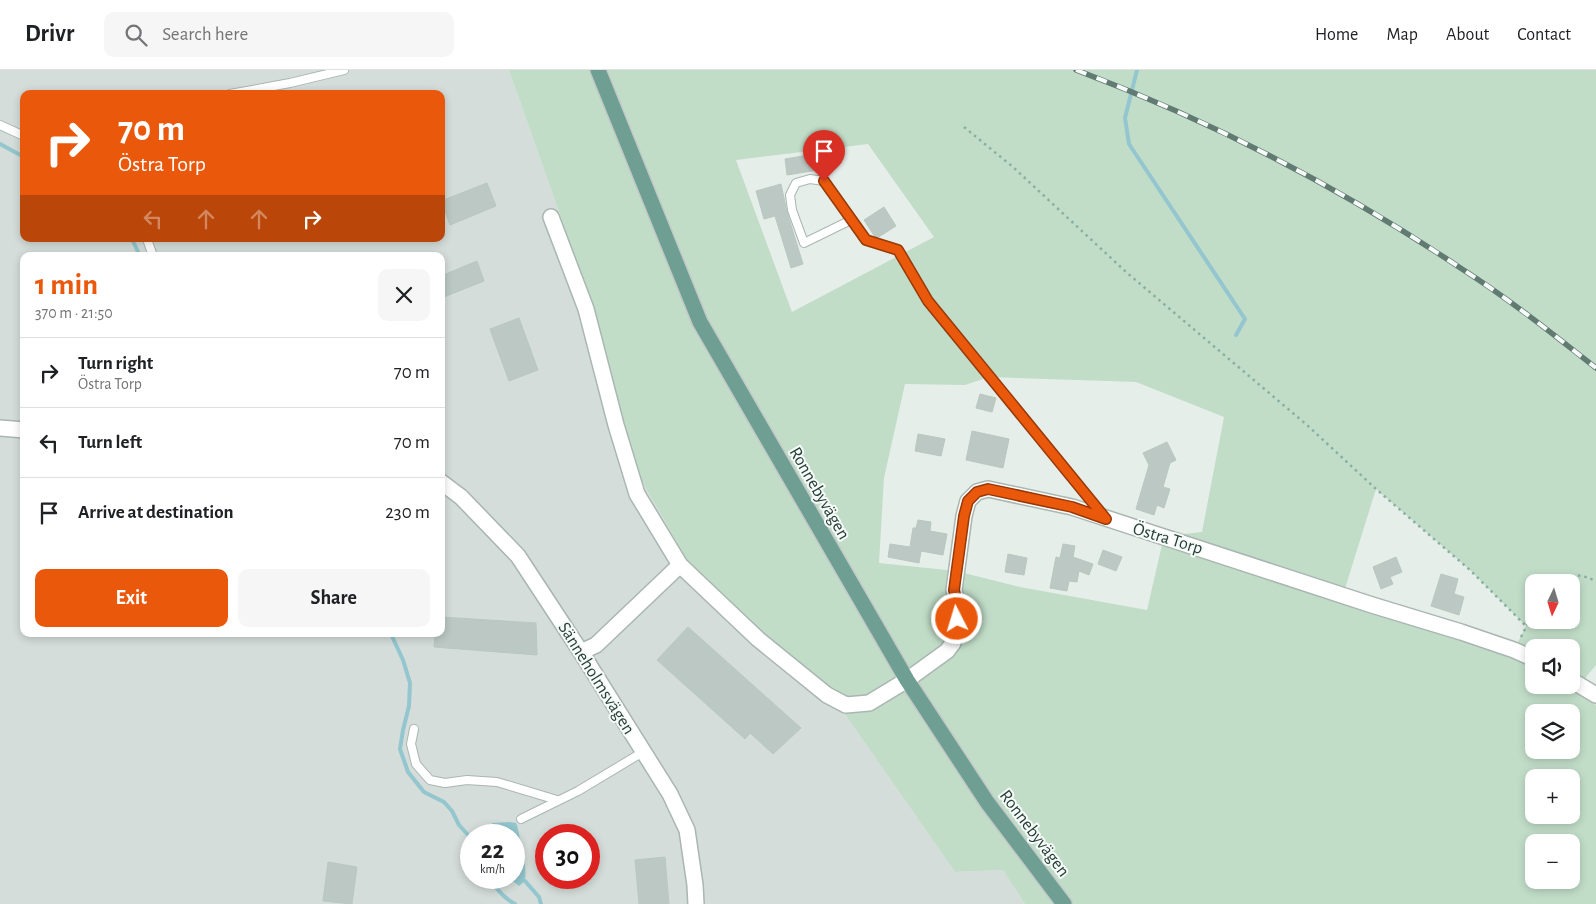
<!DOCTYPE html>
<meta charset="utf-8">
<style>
body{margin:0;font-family:"Alegreya Sans",sans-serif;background:#f6f6f6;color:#202124;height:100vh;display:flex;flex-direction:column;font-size:19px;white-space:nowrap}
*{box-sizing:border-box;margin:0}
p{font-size:16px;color:#757577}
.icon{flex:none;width:28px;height:28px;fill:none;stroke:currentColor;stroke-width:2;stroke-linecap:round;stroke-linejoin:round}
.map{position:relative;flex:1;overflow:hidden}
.panel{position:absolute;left:20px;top:182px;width:425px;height:385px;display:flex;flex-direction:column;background:#fff;border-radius:10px;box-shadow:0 2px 8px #0003}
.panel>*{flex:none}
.top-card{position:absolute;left:20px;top:20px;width:425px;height:152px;border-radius:10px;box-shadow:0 2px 8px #0003;background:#ea580c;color:#fff;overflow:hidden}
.needle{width:32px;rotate:184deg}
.fabs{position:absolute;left:1525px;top:504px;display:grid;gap:10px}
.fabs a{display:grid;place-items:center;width:55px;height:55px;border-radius:10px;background:#fff;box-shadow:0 2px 8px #0003;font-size:25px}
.speed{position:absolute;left:460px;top:754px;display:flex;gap:10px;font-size:25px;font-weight:700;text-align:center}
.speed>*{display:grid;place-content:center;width:65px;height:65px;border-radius:50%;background:#fff;box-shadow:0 2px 8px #0003;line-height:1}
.speed small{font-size:12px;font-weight:400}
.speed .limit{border:8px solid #d22;background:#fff;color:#111}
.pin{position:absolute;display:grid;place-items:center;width:42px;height:42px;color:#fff;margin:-51px -21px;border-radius:50% 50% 50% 0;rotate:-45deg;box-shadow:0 0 5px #0007}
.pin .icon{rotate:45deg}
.me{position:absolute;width:55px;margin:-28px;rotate:355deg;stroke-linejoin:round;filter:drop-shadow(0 0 4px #0008)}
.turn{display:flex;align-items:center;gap:18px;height:105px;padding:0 15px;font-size:22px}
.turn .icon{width:65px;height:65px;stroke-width:2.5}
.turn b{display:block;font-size:35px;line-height:42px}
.lanes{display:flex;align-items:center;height:48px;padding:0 15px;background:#0003;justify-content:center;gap:25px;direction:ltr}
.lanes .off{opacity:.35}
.round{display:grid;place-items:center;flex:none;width:52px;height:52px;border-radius:10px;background:#f6f6f6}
.summary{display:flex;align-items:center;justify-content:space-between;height:85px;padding:0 15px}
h1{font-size:30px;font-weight:700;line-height:38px;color:#ea580c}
.button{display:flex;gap:10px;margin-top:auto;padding:10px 15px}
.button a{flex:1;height:58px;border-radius:10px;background:#ea580c;color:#fff;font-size:20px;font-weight:700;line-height:58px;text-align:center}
.button a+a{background:#f6f6f6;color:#202124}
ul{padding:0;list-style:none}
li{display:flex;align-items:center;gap:15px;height:70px;padding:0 15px;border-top:1px solid #e0e0e0}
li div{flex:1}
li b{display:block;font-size:19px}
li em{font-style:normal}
header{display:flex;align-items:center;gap:30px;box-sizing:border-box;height:70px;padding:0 25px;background:#fff;border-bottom:1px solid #e0e0e0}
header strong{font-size:24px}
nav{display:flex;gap:28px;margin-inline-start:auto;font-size:18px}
.search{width:350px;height:45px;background:#f6f6f6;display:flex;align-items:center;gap:12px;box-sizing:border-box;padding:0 18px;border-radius:10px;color:#757577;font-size:19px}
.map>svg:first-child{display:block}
.built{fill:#d4ddd9;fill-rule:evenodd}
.green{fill:#c1ddc8;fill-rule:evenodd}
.water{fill:#93c6ce}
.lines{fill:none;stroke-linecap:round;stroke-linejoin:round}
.stream{stroke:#93c6ce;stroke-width:4}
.building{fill:#bbc8c3;stroke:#b9c7c1}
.lane-casing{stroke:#a9b6b1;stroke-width:10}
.street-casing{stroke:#a9b6b1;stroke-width:18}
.primary-casing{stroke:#c2c9c7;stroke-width:18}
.path{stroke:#89afa2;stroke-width:2.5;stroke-dasharray:2.5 4;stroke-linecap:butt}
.lane{stroke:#fff;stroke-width:8}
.street{stroke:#fff;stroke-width:15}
.primary{stroke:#6e9f92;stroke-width:15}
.rail-casing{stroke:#617a72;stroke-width:5.5}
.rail{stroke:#f6faf8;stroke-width:4;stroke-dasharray:11;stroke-linecap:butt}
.route-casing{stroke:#983908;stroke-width:12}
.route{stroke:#ea580c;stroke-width:9}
.labels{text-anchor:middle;stroke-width:4;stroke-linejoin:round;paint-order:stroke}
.street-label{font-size:18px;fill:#263f37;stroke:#f6faf8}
</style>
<header>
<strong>Drivr</strong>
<div class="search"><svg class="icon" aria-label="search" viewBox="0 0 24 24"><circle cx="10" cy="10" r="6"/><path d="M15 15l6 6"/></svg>Search here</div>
<nav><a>Home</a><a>Map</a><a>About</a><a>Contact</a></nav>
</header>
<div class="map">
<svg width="1596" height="834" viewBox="0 0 1596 834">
<rect width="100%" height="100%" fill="#e6eeea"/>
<path class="built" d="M 0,0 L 509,0 L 583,210 L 640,408 L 687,490 L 754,556 L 842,640 L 955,802 L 1003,800 L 1025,834 L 0,834 ZM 24,24 L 441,24 L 441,169 L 24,169 ZM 24,186 L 441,186 L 441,564 L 24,564 ZM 471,765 L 514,765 L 514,808 L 471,808 ZM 546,765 L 589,765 L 589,808 L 546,808 Z"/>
<path class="green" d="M 509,0 L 1596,0 L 1596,595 L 1586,607 L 1586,628 L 1596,635 L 1596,834 L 1025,834 L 1003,800 L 955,802 L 842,640 L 754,556 L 687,490 L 640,408 L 583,210 ZM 868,74 L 934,167 L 792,242 L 736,90 ZM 989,307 L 1136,312 L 1224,347 L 1202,462 L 1164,466 L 1147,540 L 1020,517 L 956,501 L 879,493 L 884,408 L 905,314 L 965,315 ZM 1376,419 L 1470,500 L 1526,556 L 1514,580 L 1343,525 ZM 1534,512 L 1571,512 L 1571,550 L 1534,550 ZM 1534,578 L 1571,578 L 1571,615 L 1534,615 ZM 1534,642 L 1571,642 L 1571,680 L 1534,680 ZM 1534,708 L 1571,708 L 1571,745 L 1534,745 ZM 1534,772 L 1571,772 L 1571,810 L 1534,810 Z"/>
<path class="water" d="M 510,752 L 516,753 L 517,755 C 521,774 527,792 525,811 L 519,816 L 509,808 L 514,808 L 514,765 L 494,765 L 492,753 Z"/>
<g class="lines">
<g class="stream">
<path d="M 1137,0 L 1125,48 L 1129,74 L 1245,249 L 1236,265"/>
<path d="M 0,74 L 24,87"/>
<path d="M 132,169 L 140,186"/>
<path d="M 391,564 L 403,590 L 410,613 L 409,636 L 403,660 L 400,679 L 408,702 L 424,722 L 444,732 L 452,741 L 459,755 L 469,766 L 471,772"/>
<path d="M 490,808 C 496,819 504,828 515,834"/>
<path d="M 525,811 L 539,827 L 541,834"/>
</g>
</g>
<g class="building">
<path d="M 815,84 L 818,100 L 787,105 L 785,89 Z"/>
<path d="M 487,113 L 496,136 L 450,155 L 441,131 Z"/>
<path d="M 781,114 L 787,142 L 803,194 L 791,198 L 775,146 L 764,149 L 756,121 Z"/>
<path d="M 884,137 L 896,156 L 877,168 L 875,167 L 864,150 Z"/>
<path d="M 477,191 L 484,211 L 444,227 L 441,220 L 441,206 Z"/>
<path d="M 519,248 L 538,300 L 509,311 L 490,259 Z"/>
<path d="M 980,324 L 996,328 L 992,342 L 976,338 Z"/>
<path d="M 972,361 L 1009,369 L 1003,398 L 966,390 Z"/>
<path d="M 918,364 L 945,369 L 941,386 L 915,381 Z"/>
<path d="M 1167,372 L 1176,390 L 1170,393 L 1163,417 L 1170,419 L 1164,438 L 1157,435 L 1154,445 L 1136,439 L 1149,395 L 1143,383 Z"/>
<path d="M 918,450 L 931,452 L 930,461 L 947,464 L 943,485 L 921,481 L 919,493 L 888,487 L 890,474 L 910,477 L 913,458 L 916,458 Z"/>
<path d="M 1063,474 L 1075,476 L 1073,487 L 1093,494 L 1089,505 L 1079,501 L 1077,512 L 1069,511 L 1067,521 L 1050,518 L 1056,487 L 1060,488 Z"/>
<path d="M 1103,480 L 1122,487 L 1116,501 L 1098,494 Z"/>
<path d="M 1008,484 L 1027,488 L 1024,505 L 1005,502 Z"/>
<path d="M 1396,487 L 1402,502 L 1390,507 L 1393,514 L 1381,519 L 1373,497 Z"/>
<path d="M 1441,504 L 1458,509 L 1454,524 L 1464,527 L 1459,545 L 1431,536 Z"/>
<path d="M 441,547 L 536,553 L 537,585 L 434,577 L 435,564 L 441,564 Z"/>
<path d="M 688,557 L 801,658 L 773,684 L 750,663 L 745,669 L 657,590 Z"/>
<path d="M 665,787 L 669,834 L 639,834 L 635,790 Z"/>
<path d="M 328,792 L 357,797 L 352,834 L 323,831 Z"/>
</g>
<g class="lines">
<defs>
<g id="lane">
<path d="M 230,24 L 290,13 L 344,0"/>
<path d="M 0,55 L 24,66"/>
<path d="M 851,150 L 804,173 L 792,140 L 790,125 L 796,113 L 810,109 L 824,111 L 865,170 L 898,180 L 928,231 L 1103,445"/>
<path d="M 147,169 L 153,186"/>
<path d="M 414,659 L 411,674 L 416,694 L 430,710 L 445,713 L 467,710 L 497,712 L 557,730"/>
<path d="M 521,749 L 578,721 L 643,682"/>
</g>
<g id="street">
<path d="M 551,147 L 586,239 L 616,355 L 637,424 L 680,495 L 758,569 L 827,625 L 846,635 L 869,633 L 907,610 L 947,581 L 953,573 L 956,561 L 958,537 L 954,520 L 964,446 L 968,431 L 977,422 L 988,419 L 1072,437 L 1372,535 L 1461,562 L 1514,580 L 1534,589"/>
<path d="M 0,358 L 24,360"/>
<path d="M 441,412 L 461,427 L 518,486 L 581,582 L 670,724 L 687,760 L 695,815 L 696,834"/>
<path d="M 581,582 L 596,575 L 680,495"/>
<path d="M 1571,610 L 1596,625"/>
</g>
<path id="primary" d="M 598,0 L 700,252 L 907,610 L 987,732 L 1064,834"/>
</defs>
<use href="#lane" class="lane-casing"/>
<use href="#street" class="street-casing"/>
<use href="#primary" class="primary-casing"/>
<g class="path">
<path d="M 964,57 L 1013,97 L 1126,202 L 1307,355 L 1376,419 L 1470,500 L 1526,556"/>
<path d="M 1560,512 C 1573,502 1582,505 1596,511"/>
<path d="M 1521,567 L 1534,541"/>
</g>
<use href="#lane" class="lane"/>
<use href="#street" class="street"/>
<use href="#primary" class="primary"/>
<defs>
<path id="rail" d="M 1076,0 C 1212,51 1341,118 1462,199 C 1509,229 1553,264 1596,298"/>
</defs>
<use href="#rail" class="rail-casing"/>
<use href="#rail" class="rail"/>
</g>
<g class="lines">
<defs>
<path id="route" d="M 824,111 L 866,170 L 898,180 L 928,231 L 1106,449 L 1072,437 L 988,419 L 977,422 L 968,431 L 964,446 L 954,520 L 958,538 L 957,549"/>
</defs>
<use href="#route" class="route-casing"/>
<use href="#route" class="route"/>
</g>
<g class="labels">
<g class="street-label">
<text transform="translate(820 423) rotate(60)" y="6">Ronnebyvägen</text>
<text transform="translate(1168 468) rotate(17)" y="6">Östra Torp</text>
<text transform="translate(597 608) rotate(58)" y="6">Sänneholmsvägen</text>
<text transform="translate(1035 763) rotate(53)" y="6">Ronnebyvägen</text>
</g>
</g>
</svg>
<div class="fabs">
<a><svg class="needle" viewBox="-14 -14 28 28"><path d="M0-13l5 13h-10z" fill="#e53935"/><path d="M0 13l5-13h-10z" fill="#757577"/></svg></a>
<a><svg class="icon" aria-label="sound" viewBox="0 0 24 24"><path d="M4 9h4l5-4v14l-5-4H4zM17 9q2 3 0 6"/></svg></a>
<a><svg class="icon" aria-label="layers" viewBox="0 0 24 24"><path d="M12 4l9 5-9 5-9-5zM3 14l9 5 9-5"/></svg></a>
<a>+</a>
<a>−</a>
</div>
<div class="speed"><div>22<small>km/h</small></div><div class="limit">30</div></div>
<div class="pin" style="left:824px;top:111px;background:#d93025"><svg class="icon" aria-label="arrive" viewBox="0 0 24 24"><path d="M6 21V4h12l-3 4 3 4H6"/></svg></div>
<svg class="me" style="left:957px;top:549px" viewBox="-20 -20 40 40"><circle r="17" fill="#ea580c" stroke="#fff" stroke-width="3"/><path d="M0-11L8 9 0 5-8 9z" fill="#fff"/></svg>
<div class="top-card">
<div class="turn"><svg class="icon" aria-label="right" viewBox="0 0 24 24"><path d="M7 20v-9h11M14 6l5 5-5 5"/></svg><div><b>70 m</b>Östra Torp</div></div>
<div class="lanes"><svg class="icon off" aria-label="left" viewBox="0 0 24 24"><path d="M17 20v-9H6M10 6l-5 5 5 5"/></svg><svg class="icon off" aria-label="ahead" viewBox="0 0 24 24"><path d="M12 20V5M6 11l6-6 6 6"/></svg><svg class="icon off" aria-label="ahead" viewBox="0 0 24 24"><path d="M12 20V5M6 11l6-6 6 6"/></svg><svg class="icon" aria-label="right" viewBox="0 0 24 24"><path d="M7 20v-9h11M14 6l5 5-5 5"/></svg></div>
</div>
<section class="panel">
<div class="summary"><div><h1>1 min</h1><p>370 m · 21:50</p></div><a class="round"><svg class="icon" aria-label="close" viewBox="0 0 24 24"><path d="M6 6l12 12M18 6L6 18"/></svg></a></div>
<ul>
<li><svg class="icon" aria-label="right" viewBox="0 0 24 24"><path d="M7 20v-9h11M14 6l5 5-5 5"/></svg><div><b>Turn right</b><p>Östra Torp</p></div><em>70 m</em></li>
<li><svg class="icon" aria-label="left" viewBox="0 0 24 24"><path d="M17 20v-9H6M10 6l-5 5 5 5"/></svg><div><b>Turn left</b></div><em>70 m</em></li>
<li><svg class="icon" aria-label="arrive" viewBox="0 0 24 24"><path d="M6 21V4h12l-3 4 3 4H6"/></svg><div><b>Arrive at destination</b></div><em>230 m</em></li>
</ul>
<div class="button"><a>Exit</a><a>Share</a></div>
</section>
</div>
